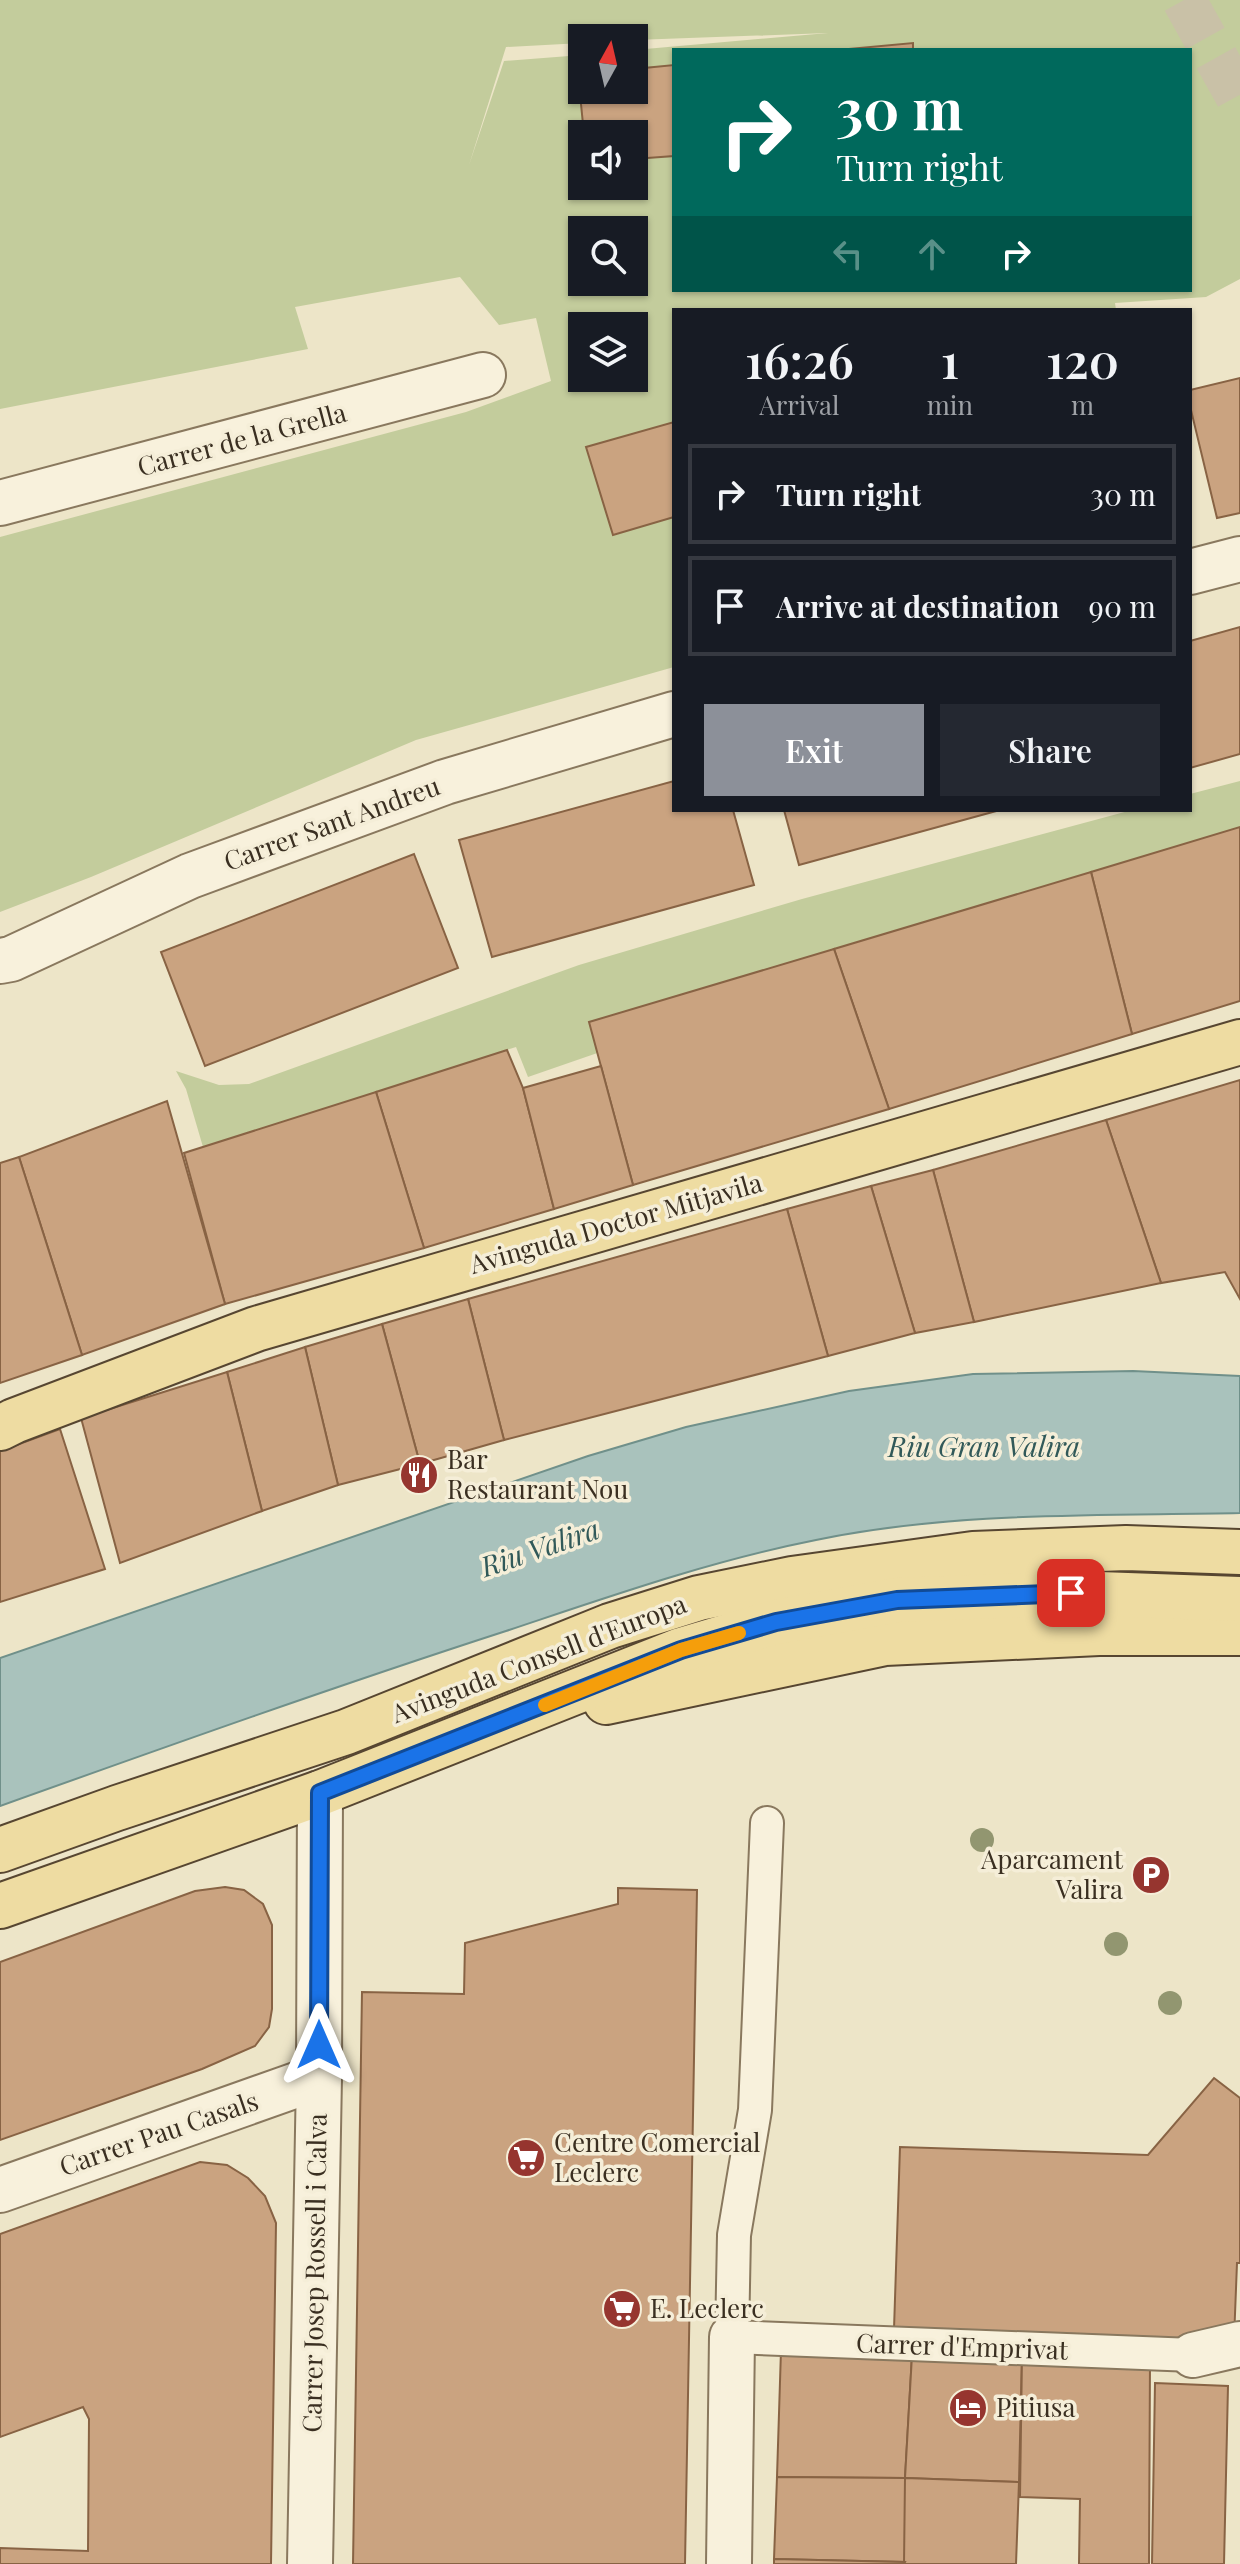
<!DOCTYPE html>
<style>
body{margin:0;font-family:"Playfair Display",serif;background:#242831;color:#f1f3f6;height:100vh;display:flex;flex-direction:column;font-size:30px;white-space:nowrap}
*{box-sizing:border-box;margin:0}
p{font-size:26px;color:#9ea1a6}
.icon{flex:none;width:44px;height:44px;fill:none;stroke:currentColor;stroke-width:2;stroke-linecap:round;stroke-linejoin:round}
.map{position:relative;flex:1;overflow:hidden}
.details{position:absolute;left:672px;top:308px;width:520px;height:504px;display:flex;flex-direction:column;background:#171b24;border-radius:0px;box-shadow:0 2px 6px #0004}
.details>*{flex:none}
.banner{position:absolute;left:672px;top:48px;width:520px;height:244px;border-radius:0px;box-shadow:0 2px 6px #0004;background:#00695c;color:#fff;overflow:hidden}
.needle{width:52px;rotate:8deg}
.controls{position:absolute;left:568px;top:24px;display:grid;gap:16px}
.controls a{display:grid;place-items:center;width:80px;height:80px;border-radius:0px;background:#171b24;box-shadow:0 2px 6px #0004;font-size:40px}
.pin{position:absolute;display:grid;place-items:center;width:68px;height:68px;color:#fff;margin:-34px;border-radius:16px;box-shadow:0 4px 12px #0006}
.me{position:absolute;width:88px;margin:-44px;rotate:0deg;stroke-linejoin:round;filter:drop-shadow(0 0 6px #0008)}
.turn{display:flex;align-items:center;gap:28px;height:168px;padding:0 32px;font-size:36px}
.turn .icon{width:104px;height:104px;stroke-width:2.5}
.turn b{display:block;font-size:56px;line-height:68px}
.lanes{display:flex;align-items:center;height:76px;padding:0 32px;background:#0003;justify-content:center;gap:40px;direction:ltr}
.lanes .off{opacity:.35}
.eta{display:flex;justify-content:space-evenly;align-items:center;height:136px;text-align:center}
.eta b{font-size:48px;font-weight:600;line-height:56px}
.cta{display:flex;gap:16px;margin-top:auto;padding:16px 32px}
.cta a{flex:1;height:92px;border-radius:0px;background:#8c9099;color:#fff;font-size:32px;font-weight:600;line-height:92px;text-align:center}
.cta a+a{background:#242831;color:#f1f3f6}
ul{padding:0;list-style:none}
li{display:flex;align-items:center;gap:24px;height:100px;margin:0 16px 12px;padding:0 16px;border:4px solid #363941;border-radius:0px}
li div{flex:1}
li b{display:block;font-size:30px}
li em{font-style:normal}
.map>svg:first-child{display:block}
.green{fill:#c3cc9c;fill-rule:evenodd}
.water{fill:#a9c2bc;stroke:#70908a;stroke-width:2}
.building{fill:#caa380;stroke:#886344;stroke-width:2}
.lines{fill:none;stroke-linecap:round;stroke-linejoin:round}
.primary-tunnel{stroke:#c9c1a7;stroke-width:44;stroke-dasharray:44 22;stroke-linecap:butt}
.lane-casing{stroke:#89785e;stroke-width:36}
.street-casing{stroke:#89785e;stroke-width:48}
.primary-casing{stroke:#574631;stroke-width:48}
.lane{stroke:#f8f1dc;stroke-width:32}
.street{stroke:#f8f1dc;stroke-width:44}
.primary{stroke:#eedca2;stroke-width:44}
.tree{fill:#929670}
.route-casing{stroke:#114b97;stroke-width:20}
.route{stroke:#1a73e8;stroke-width:14}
.slow{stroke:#f59e0b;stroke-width:14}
.labels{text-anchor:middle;stroke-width:7;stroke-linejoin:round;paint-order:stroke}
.street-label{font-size:26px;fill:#3a2f21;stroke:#f5eed8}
.poi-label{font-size:26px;fill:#3a2f21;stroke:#f5eed8;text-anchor:start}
.water-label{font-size:28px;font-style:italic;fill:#315959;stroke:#f5eed8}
</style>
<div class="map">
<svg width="1240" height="2564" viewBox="0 0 1240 2564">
<rect width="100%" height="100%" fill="#ede5c8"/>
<g class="green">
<path d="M 0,0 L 1240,0 L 1240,279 L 1206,297 L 1115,303 L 1116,310 L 674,310 L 674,667 L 416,740 L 91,877 L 0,912 L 0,537 L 466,412 L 551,381 L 536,318 L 499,325 L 460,277 L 295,307 L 308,349 L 0,409 ZM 828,33 L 634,50 L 634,90 L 582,90 L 582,55 L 504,61 L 469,165 L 506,47 L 582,43 L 582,38 L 634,40 ZM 674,50 L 1190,50 L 1190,290 L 674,290 ZM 582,134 L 634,134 L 634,186 L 582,186 ZM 582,230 L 634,230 L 634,282 L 582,282 ZM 582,326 L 634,326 L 634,378 L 582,378 Z"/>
<path d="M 1240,781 L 1240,827 L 595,1021 L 606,1050 L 528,1077 L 516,1047 L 203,1147 L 186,1089 L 176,1071 L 219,1085 L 249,1084 L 579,965 L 802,899 L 1132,810 L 1190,810 L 1190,794 Z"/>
</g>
<path class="water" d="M 1133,1371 L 1240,1376 L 1240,1513 C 1099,1516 955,1511 816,1540 C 710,1561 608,1597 506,1631 C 336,1686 168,1746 0,1806 L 0,1658 L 588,1456 L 686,1427 L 849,1391 L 973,1374 Z"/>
<g class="building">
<path d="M 913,43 L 913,50 L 838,50 Z"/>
<path d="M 674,65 L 674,156 L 634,159 L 634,134 L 584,134 L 578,74 L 582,73 L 582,90 L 634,90 L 634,69 Z"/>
<path d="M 1240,378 L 1240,513 L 1217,518 L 1190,406 L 1190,390 Z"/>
<path d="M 674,422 L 674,517 L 613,535 L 586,447 Z"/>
<path d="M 1240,627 L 1240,754 L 1190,768 L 1190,641 Z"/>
<path d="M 674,781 L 674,810 L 733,810 L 754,885 L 492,957 L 459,840 Z"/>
<path d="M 784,810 L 1000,810 L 799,865 Z"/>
<path d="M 1240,827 L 1240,1001 L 1132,1034 L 1091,872 Z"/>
<path d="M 414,854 L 458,968 L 205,1066 L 161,952 Z"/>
<path d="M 1091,872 L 1132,1034 L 889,1109 L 834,949 Z"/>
<path d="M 834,949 L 889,1109 L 633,1185 L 589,1022 Z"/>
<path d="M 507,1050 L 523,1088 L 554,1209 L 424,1248 L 376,1092 Z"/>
<path d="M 601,1066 L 633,1185 L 554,1209 L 523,1088 Z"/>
<path d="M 1240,1080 L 1240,1299 L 1225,1272 L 1161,1283 L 1106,1120 Z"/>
<path d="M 376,1092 L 424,1248 L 225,1304 L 184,1153 Z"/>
<path d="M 167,1101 L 225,1304 L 82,1355 L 19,1157 Z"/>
<path d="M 1106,1120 L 1161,1283 L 974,1322 L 933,1170 Z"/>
<path d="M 19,1157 L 82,1355 L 0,1383 L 0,1163 Z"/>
<path d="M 933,1170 L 974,1322 L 915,1333 L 871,1186 Z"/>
<path d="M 871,1186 L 915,1333 L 828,1356 L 787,1209 Z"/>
<path d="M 787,1209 L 828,1356 L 504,1440 L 468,1299 Z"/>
<path d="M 468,1299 L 504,1440 L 420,1464 L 382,1324 Z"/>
<path d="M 382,1324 L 420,1464 L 338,1485 L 305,1347 Z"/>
<path d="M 305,1347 L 338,1485 L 262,1511 L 227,1372 Z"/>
<path d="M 227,1372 L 262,1511 L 120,1563 L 81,1418 Z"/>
<path d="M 60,1429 L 105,1569 L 0,1602 L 0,1451 Z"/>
<path d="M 225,1887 L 244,1890 L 263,1904 L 272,1925 L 272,2009 L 269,2027 L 255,2046 L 202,2069 L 0,2140 L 0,1962 L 195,1891 Z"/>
<path d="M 618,1888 L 697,1890 L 685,2564 L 353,2564 L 362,1992 L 464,1994 L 465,1943 L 618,1904 Z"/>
<path d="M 1214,2078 L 1240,2098 L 1240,2263 L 1237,2263 L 1234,2340 L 894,2329 L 900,2147 L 1148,2155 Z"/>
<path d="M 200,2162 L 227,2165 L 248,2178 L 265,2196 L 276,2223 L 271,2564 L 0,2564 L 0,2548 L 88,2551 L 89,2419 L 83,2407 L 0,2437 L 0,2234 Z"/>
<path d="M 781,2350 L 912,2355 L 905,2478 L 777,2477 Z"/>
<path d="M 912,2355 L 1022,2355 L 1019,2482 L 905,2478 Z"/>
<path d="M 1022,2355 L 1150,2360 L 1149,2564 L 1079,2564 L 1080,2499 L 1020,2497 Z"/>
<path d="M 1155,2383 L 1228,2386 L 1224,2564 L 1152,2564 Z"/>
<path d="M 777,2477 L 905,2478 L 905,2562 L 774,2559 Z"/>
<path d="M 905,2478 L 1019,2482 L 1016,2564 L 904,2564 Z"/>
<path d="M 774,2559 L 905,2562 L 904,2564 L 774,2564 Z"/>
</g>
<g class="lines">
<path class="primary-tunnel" d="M 1184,0 L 1240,101"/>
<defs>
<path id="lane" d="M 767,1823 L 755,2110 L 734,2235 L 732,2337 L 1193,2355"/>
<g id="street">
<path d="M 0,503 L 483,375"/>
<path d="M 1190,572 L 1240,559"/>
<path d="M 0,961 L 11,959 L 190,876 L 445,782 L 674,714"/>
<path d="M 0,2190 L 319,2077"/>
<path d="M 1193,2355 L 1240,2344"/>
<path d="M 310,2564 L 319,2077 L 320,1793"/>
<path d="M 729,2564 L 732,2337"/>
</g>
<g id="primary">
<path d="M 0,1428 L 14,1421 L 256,1329 L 1240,1042"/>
<path d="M 606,1702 L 885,1643 L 1099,1633 L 1240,1633"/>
<path d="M 0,1850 L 117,1808 L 346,1732 L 610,1626 L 699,1598 L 792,1579 L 973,1554 L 1126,1548 L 1240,1552"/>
<path d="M 0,1906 L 320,1793 L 681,1650 L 776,1622 L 897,1600 L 1071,1593 L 1240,1599"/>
</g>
</defs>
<use href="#lane" class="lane-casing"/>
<use href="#street" class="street-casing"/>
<use href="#primary" class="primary-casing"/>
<use href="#lane" class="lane"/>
<use href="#street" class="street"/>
<use href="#primary" class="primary"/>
</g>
<g class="tree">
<circle cx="982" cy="1840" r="12"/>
<circle cx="1116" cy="1944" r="12"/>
<circle cx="1170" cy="2003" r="12"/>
</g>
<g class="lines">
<defs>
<path id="route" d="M 319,2045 L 320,1793 L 681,1650 L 776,1622 L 897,1600 L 1071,1593"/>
</defs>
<use href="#route" class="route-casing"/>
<use href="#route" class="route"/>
<path class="slow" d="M 545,1705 L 681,1650 L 739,1633"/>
</g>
<defs>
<symbol id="restaurant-disc" viewBox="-11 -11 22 22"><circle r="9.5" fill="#96352f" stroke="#f5eed8"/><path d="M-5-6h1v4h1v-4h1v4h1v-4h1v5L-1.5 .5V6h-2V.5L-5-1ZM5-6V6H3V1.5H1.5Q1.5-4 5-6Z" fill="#fff"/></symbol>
<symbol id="parking-disc" viewBox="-11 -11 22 22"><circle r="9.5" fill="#96352f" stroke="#f5eed8"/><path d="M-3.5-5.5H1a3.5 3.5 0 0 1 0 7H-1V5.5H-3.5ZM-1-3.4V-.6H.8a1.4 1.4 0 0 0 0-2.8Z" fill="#fff"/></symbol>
<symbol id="supermarket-disc" viewBox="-11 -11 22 22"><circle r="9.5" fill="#96352f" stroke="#f5eed8"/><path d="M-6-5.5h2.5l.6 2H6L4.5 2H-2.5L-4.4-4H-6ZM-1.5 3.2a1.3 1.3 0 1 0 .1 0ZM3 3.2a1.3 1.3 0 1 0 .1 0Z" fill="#fff"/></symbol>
<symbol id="hotel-disc" viewBox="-11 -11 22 22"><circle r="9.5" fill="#96352f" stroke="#f5eed8"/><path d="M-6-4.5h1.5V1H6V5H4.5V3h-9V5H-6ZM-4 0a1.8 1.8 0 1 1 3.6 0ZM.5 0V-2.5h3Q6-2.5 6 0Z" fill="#fff"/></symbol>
</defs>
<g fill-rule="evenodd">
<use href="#restaurant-disc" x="397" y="1453" width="44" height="44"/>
<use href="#parking-disc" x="1129" y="1853" width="44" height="44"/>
<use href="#supermarket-disc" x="504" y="2136" width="44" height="44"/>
<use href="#supermarket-disc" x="600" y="2287" width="44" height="44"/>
<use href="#hotel-disc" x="946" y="2386" width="44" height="44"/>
</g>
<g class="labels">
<g class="street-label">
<text transform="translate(242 440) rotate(-15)" y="9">Carrer de la Grella</text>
<text transform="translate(332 824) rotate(-20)" y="9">Carrer Sant Andreu</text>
<text transform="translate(616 1224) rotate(-16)" y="9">Avinguda Doctor Mitjavila</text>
<text transform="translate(539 1659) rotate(-21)" y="9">Avinguda Consell d'Europa</text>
<text transform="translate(159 2134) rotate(-19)" y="9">Carrer Pau Casals</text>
<text transform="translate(315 2273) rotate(-89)" y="9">Carrer Josep Rossell i Calva</text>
<text transform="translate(962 2347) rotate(2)" y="9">Carrer d'Emprivat</text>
</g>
<g class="poi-label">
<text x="447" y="1469">Bar<tspan x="447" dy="30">Restaurant Nou</tspan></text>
<text x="1123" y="1869" text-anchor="end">Aparcament<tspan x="1123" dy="30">Valira</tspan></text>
<text x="554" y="2152">Centre Comercial<tspan x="554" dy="30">Leclerc</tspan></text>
<text x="650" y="2318">E. Leclerc</text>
<text x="996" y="2417">Pitiusa</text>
</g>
<g class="water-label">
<text x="984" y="1457">Riu Gran Valira</text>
<text transform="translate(540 1548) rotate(-19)" y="10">Riu Valira</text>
</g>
</g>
</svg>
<div class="controls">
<a><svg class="needle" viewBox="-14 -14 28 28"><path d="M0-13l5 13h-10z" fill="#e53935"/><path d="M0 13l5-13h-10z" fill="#9ea1a6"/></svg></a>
<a><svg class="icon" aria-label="sound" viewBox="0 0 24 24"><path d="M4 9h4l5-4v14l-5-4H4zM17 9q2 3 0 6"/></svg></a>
<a><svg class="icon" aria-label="search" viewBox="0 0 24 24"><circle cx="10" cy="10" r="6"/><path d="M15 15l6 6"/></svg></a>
<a><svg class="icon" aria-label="layers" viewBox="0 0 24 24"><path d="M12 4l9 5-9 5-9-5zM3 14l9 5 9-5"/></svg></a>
</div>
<div class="pin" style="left:1071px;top:1593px;background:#d93025"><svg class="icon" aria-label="arrive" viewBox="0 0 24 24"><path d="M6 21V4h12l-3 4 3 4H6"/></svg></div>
<svg class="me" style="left:319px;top:2045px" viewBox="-20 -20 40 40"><path d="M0-17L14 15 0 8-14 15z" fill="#1a73e8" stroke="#fff" stroke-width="4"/></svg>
<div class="banner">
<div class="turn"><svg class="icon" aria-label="right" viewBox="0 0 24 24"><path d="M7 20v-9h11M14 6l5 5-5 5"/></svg><div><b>30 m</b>Turn right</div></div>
<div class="lanes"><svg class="icon off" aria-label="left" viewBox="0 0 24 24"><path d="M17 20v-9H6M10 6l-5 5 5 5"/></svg><svg class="icon off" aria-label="ahead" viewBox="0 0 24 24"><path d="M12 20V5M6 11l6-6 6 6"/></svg><svg class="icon" aria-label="right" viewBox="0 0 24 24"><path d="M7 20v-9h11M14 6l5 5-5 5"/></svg></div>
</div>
<section class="details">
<div class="eta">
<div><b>16:26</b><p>Arrival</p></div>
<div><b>1</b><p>min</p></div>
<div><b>120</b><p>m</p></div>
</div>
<ul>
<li><svg class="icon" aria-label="right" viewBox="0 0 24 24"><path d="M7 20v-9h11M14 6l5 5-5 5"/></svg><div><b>Turn right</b></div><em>30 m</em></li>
<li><svg class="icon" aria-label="arrive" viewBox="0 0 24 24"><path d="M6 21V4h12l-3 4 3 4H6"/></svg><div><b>Arrive at destination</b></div><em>90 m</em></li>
</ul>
<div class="cta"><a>Exit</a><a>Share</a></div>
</section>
</div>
